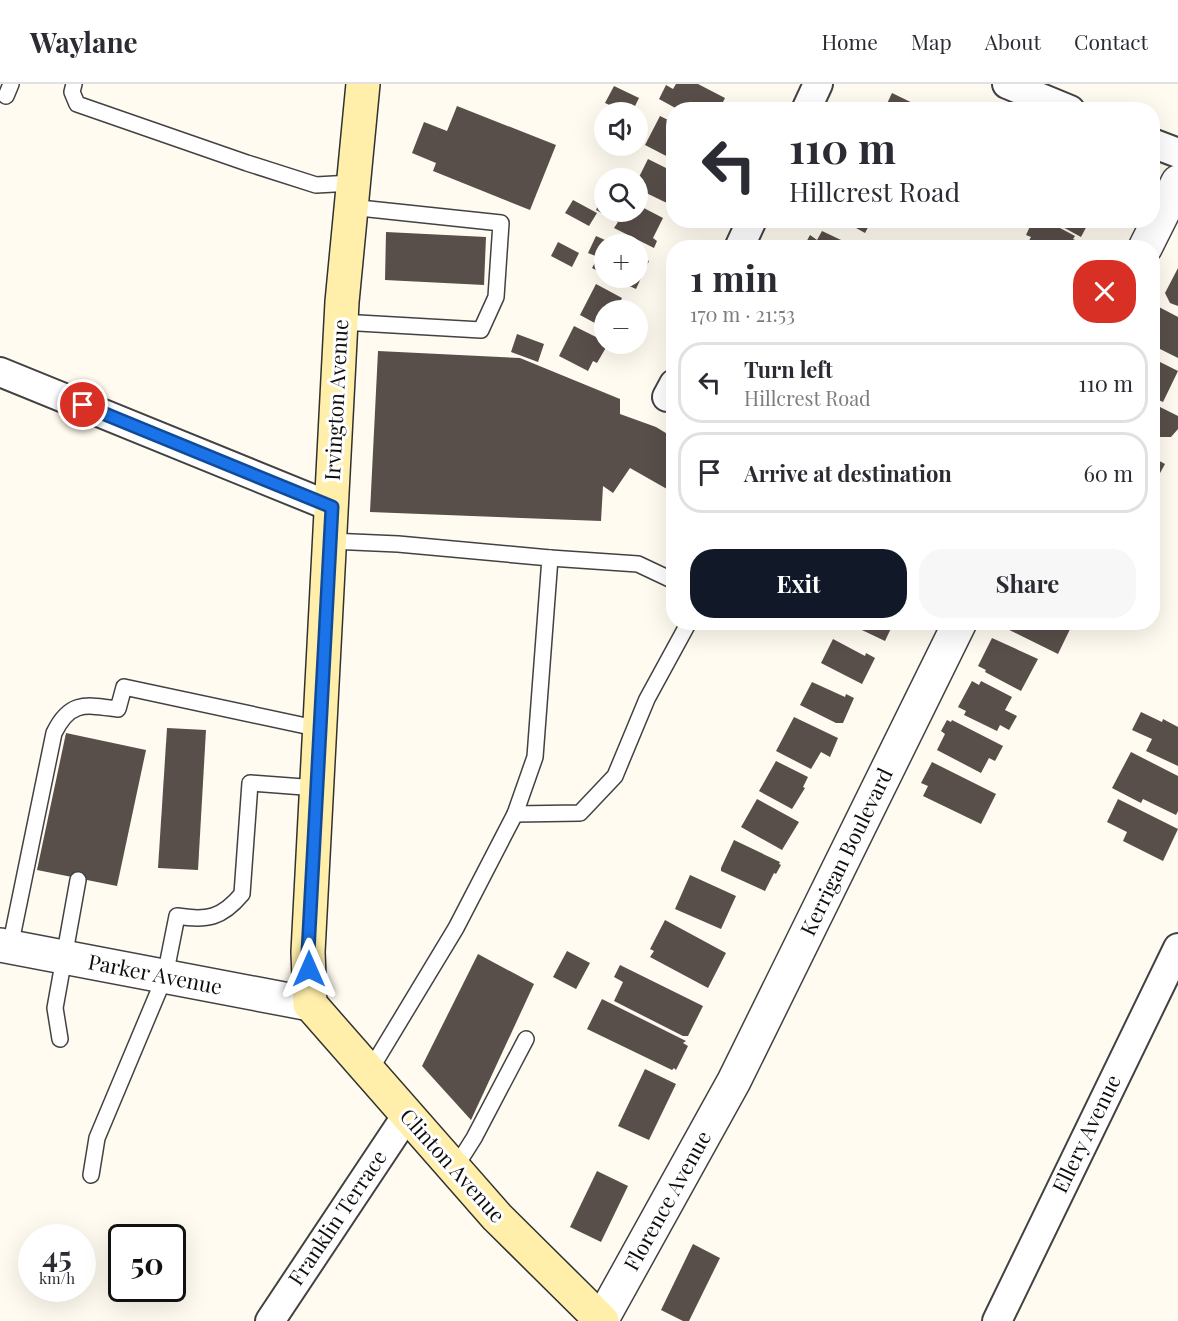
<!DOCTYPE html>
<meta charset="utf-8">
<style>
body{margin:0;font-family:"Playfair Display",serif;background:#f7f7f7;color:#2b2b33;height:100vh;display:flex;flex-direction:column;font-size:22px;white-space:nowrap}
*{box-sizing:border-box;margin:0}
p{font-size:20px;color:#7c7c81}
.icon{flex:none;width:33px;height:33px;fill:none;stroke:currentColor;stroke-width:2;stroke-linecap:round;stroke-linejoin:round}
.map{position:relative;flex:1;overflow:hidden}
.sheet{position:absolute;left:666px;top:156px;width:494px;height:390px;display:flex;flex-direction:column;background:#fff;border-radius:24px;box-shadow:0 6px 24px #0002}
.sheet>*{flex:none}
.hud{position:absolute;left:666px;top:18px;width:494px;height:126px;border-radius:24px;box-shadow:0 6px 24px #0002;background:#fff;color:#2b2b33;overflow:hidden}
.tools{position:absolute;left:594px;top:18px;display:grid;gap:12px}
.tools a{display:grid;place-items:center;width:54px;height:54px;border-radius:50%;background:#fff;box-shadow:0 6px 24px #0002;font-size:30px}
.speed{position:absolute;left:18px;top:1140px;display:flex;gap:12px;font-size:30px;font-weight:700;text-align:center}
.speed>*{display:grid;place-content:center;width:78px;height:78px;border-radius:50%;background:#fff;box-shadow:0 6px 24px #0002;line-height:1}
.speed small{font-size:15px;font-weight:400}
.speed .limit{border:3px solid #111;border-radius:9px;background:#fff;color:#111}
.pin{position:absolute;display:grid;place-items:center;width:51px;height:51px;color:#fff;margin:-26px;border:3px solid #fff;border-radius:50%;box-shadow:0 2px 6px #0007}
.me{position:absolute;width:66px;margin:-33px;rotate:0deg;stroke-linejoin:round;filter:drop-shadow(0 0 4px #0008)}
.turn{display:flex;align-items:center;gap:21px;height:126px;padding:0 24px;font-size:27px}
.turn .icon{width:78px;height:78px;stroke-width:2.5}
.turn b{display:block;font-size:42px;line-height:51px}
.round{display:grid;place-items:center;flex:none;width:63px;height:63px;border-radius:24px;background:#f7f7f7}
.head{display:flex;align-items:center;justify-content:space-between;height:102px;padding:0 24px}
h1{font-size:36px;font-weight:700;line-height:45px}
.button{display:flex;gap:12px;margin-top:auto;padding:12px 24px}
.button a{flex:1;height:69px;border-radius:24px;background:#111827;color:#fff;font-size:24px;font-weight:700;line-height:69px;text-align:center}
.button a+a{background:#f7f7f7;color:#2b2b33}
ul{padding:0;list-style:none}
li{display:flex;align-items:center;gap:18px;height:81px;margin:0 12px 9px;padding:0 12px;border:3px solid #e1e1e2;border-radius:24px}
li div{flex:1}
li b{display:block;font-size:22px}
li em{font-style:normal}
header{display:flex;align-items:center;gap:36px;box-sizing:border-box;height:84px;padding:0 30px;background:#fff;border-bottom:2px solid #e1e1e2}
header strong{font-size:28px}
nav{display:flex;gap:33px;margin-inline-start:auto;font-size:21px}
.map>svg:first-child{display:block}
.building{fill:#584e4a}
.lines{fill:none;stroke-linecap:round;stroke-linejoin:round}
.service-casing{stroke:#424242;stroke-width:18}
.minor-casing{stroke:#424242;stroke-width:32}
.tertiary-casing{stroke:#424242;stroke-width:36}
.secondary-casing{stroke:#313131;stroke-width:36}
.service{stroke:#fff;stroke-width:15}
.minor{stroke:#fff;stroke-width:28}
.tertiary{stroke:#fff;stroke-width:33}
.secondary{stroke:#ffefab;stroke-width:33}
.route-casing{stroke:#114b97;stroke-width:15}
.route{stroke:#1a73e8;stroke-width:10}
.labels{text-anchor:middle;stroke-width:6;stroke-linejoin:round;paint-order:stroke}
.street-label{font-size:21px;fill:#0f0f0f;stroke:#fff}
</style>
<header>
<strong>Waylane</strong>
<nav><a>Home</a><a>Map</a><a>About</a><a>Contact</a></nav>
</header>
<div class="map">
<svg width="1178" height="1237" viewBox="0 0 1178 1237">
<rect width="100%" height="100%" fill="#fffbf0"/>
<g class="building">
<path d="M 676,0 L 698,0 L 725,14 L 719,26 L 679,26 L 659,15 L 666,1 L 673,5 Z"/>
<path d="M 614,2 L 639,14 L 632,28 L 626,28 L 605,19 Z"/>
<path d="M 892,9 L 927,26 L 884,26 Z"/>
<path d="M 457,22 L 556,61 L 530,126 L 433,87 L 436,79 L 412,69 L 424,38 L 447,47 Z"/>
<path d="M 660,32 L 674,39 L 674,76 L 645,61 Z"/>
<path d="M 648,75 L 674,88 L 674,116 L 671,121 L 638,105 L 638,95 Z"/>
<path d="M 604,110 L 604,128 L 638,128 L 638,121 L 663,134 L 653,154 L 657,157 L 654,164 L 614,144 L 618,138 L 596,126 Z"/>
<path d="M 573,116 L 597,129 L 589,142 L 565,129 Z"/>
<path d="M 842,136 L 872,136 L 865,149 Z"/>
<path d="M 1033,136 L 1045,136 L 1075,152 L 1073,155 L 1081,159 L 1079,164 L 1025,164 L 1031,153 L 1026,151 Z"/>
<path d="M 1050,136 L 1090,136 L 1081,153 Z"/>
<path d="M 822,147 L 858,164 L 803,164 L 810,151 L 817,156 Z"/>
<path d="M 386,148 L 486,153 L 484,201 L 385,196 Z"/>
<path d="M 596,152 L 614,160 L 604,160 L 604,190 L 592,184 L 598,173 L 588,169 Z"/>
<path d="M 558,158 L 579,169 L 572,183 L 551,172 Z"/>
<path d="M 638,172 L 649,177 L 636,205 L 612,194 L 638,194 Z"/>
<path d="M 1178,184 L 1178,222 L 1170,219 L 1165,209 Z"/>
<path d="M 596,200 L 622,214 L 616,226 L 604,226 L 604,244 L 580,231 Z"/>
<path d="M 1159,223 L 1178,233 L 1178,274 L 1152,261 L 1152,236 Z"/>
<path d="M 574,242 L 604,257 L 604,260 L 608,260 L 597,279 L 593,277 L 588,287 L 559,272 Z"/>
<path d="M 517,250 L 544,260 L 538,278 L 511,268 Z"/>
<path d="M 378,267 L 520,274 L 620,315 L 620,330 L 656,343 L 674,354 L 674,409 L 630,384 L 613,409 L 603,402 L 601,437 L 370,428 Z"/>
<path d="M 1152,274 L 1178,287 L 1163,318 L 1152,313 Z"/>
<path d="M 1152,319 L 1178,332 L 1178,345 L 1171,353 L 1152,353 Z"/>
<path d="M 1152,373 L 1165,380 L 1159,391 L 1152,388 Z"/>
<path d="M 845,538 L 894,538 L 885,557 Z"/>
<path d="M 1001,538 L 1071,538 L 1073,539 L 1058,570 L 999,541 Z"/>
<path d="M 992,554 L 1038,575 L 1021,607 L 985,588 L 986,586 L 978,582 Z"/>
<path d="M 833,555 L 865,572 L 866,569 L 875,574 L 862,600 L 821,579 Z"/>
<path d="M 972,597 L 979,601 L 981,597 L 1012,613 L 1005,626 L 1017,632 L 1009,646 L 1000,641 L 997,647 L 964,631 L 966,627 L 958,623 Z"/>
<path d="M 812,598 L 845,613 L 846,610 L 854,614 L 843,639 L 836,639 L 800,621 Z"/>
<path d="M 1141,628 L 1162,638 L 1163,635 L 1178,643 L 1178,682 L 1146,667 L 1152,655 L 1132,646 Z"/>
<path d="M 794,633 L 838,654 L 830,673 L 821,668 L 811,685 L 776,667 Z"/>
<path d="M 947,636 L 951,638 L 952,636 L 1003,662 L 995,677 L 989,674 L 981,689 L 937,666 L 945,650 L 941,647 Z"/>
<path d="M 167,644 L 206,646 L 198,786 L 158,784 Z"/>
<path d="M 66,649 L 146,666 L 117,802 L 37,786 Z"/>
<path d="M 1131,668 L 1178,692 L 1178,727 L 1176,731 L 1143,715 L 1141,719 L 1112,704 Z"/>
<path d="M 776,677 L 808,693 L 803,703 L 805,704 L 792,725 L 759,707 Z"/>
<path d="M 932,678 L 996,710 L 981,740 L 923,712 L 928,702 L 921,699 Z"/>
<path d="M 757,715 L 799,738 L 782,766 L 741,743 Z"/>
<path d="M 1118,715 L 1178,745 L 1163,777 L 1123,757 L 1127,748 L 1107,738 Z"/>
<path d="M 734,756 L 780,778 L 779,780 L 781,781 L 776,790 L 774,789 L 765,807 L 721,787 L 721,784 Z"/>
<path d="M 690,791 L 736,812 L 721,845 L 675,825 Z"/>
<path d="M 665,836 L 726,869 L 708,904 L 650,873 L 654,867 L 650,865 Z"/>
<path d="M 567,867 L 590,879 L 576,905 L 553,893 Z"/>
<path d="M 478,870 L 534,900 L 471,1036 L 422,982 Z"/>
<path d="M 620,881 L 703,922 L 688,952 L 683,952 L 614,917 L 623,898 L 614,893 Z"/>
<path d="M 602,915 L 686,957 L 683,959 L 688,962 L 676,986 L 674,984 L 672,986 L 587,945 Z"/>
<path d="M 645,985 L 676,1000 L 649,1056 L 618,1042 Z"/>
<path d="M 597,1087 L 628,1102 L 601,1158 L 570,1143 Z"/>
<path d="M 693,1160 L 720,1174 L 689,1237 L 683,1237 L 661,1226 Z"/>
</g>
<g class="lines">
<defs>
<g id="service">
<path d="M 74,0 L 72,8 L 77,20 L 247,79 L 316,101 L 352,99"/>
<path d="M 6,12 L 11,0"/>
<path d="M 341,238 L 481,246 L 496,213 L 501,139 L 350,123"/>
<path d="M 330,457 L 398,460 L 550,474 L 535,673 L 515,730 L 456,844 L 369,988"/>
<path d="M 550,474 L 638,480 L 674,497"/>
<path d="M 515,730 L 580,729 L 615,692 L 647,615 L 689,538"/>
<path d="M 10,863 L 54,649 C 70,616 86,621 118,625 L 124,603 L 320,645"/>
<path d="M 60,955 L 55,924 L 78,796"/>
<path d="M 455,1084 L 474,1054 L 526,955"/>
<path d="M 91,1091 L 97,1054 L 165,892 L 177,832 C 207,837 222,834 242,810 L 250,699 L 317,704"/>
</g>
<g id="minor">
<path d="M 1007,0 L 1070,26"/>
<path d="M 806,26 L 818,0"/>
<path d="M 1152,59 L 1178,69"/>
<path d="M 739,164 L 752,136"/>
<path d="M 0,288 L 332,423"/>
<path d="M 667,313 L 674,300"/>
<path d="M 270,1237 L 407,1031"/>
<path d="M 997,1237 L 1178,864"/>
</g>
<g id="tertiary">
<path d="M 1145,164 L 1178,98"/>
<path d="M 0,861 L 310,920"/>
<path d="M 601,1237 L 734,997 L 960,538"/>
</g>
<path id="secondary" d="M 363,0 L 342,218 L 308,868 L 310,920 L 497,1133 L 602,1237"/>
</defs>
<use href="#service" class="service-casing"/>
<use href="#minor" class="minor-casing"/>
<use href="#tertiary" class="tertiary-casing"/>
<use href="#secondary" class="secondary-casing"/>
<use href="#service" class="service"/>
<use href="#minor" class="minor"/>
<use href="#tertiary" class="tertiary"/>
<use href="#secondary" class="secondary"/>
</g>
<g class="lines">
<defs>
<path id="route" d="M 83,321 L 332,423 L 308,868 L 309,885"/>
</defs>
<use href="#route" class="route-casing"/>
<use href="#route" class="route"/>
</g>
<g class="labels">
<g class="street-label">
<text transform="translate(337 316) rotate(-87)" y="7">Irvington Avenue</text>
<text transform="translate(847 768) rotate(-64)" y="7">Kerrigan Boulevard</text>
<text transform="translate(155 891) rotate(11)" y="7">Parker Avenue</text>
<text transform="translate(1087 1050) rotate(-64)" y="7">Ellery Avenue</text>
<text transform="translate(452 1082) rotate(48)" y="7">Clinton Avenue</text>
<text transform="translate(668 1117) rotate(-61)" y="7">Florence Avenue</text>
<text transform="translate(338 1134) rotate(-56)" y="7">Franklin Terrace</text>
</g>
</g>
</svg>
<div class="tools">
<a><svg class="icon" aria-label="sound" viewBox="0 0 24 24"><path d="M4 9h4l5-4v14l-5-4H4zM17 9q2 3 0 6"/></svg></a>
<a><svg class="icon" aria-label="search" viewBox="0 0 24 24"><circle cx="10" cy="10" r="6"/><path d="M15 15l6 6"/></svg></a>
<a>+</a>
<a>−</a>
</div>
<div class="speed"><div>45<small>km/h</small></div><div class="limit">50</div></div>
<div class="pin" style="left:83px;top:321px;background:#d93025"><svg class="icon" aria-label="arrive" viewBox="0 0 24 24"><path d="M6 21V4h12l-3 4 3 4H6"/></svg></div>
<svg class="me" style="left:309px;top:885px" viewBox="-20 -20 40 40"><path d="M0-17L14 15 0 8-14 15z" fill="#1a73e8" stroke="#fff" stroke-width="4"/></svg>
<div class="hud">
<div class="turn"><svg class="icon" aria-label="left" viewBox="0 0 24 24"><path d="M17 20v-9H6M10 6l-5 5 5 5"/></svg><div><b>110 m</b>Hillcrest Road</div></div>
</div>
<section class="sheet">
<div class="head"><div><h1>1 min</h1><p>170 m · 21:53</p></div><a class="round" style="background:#d93025;color:#fff"><svg class="icon" aria-label="close" viewBox="0 0 24 24"><path d="M6 6l12 12M18 6L6 18"/></svg></a></div>
<ul>
<li><svg class="icon" aria-label="left" viewBox="0 0 24 24"><path d="M17 20v-9H6M10 6l-5 5 5 5"/></svg><div><b>Turn left</b><p>Hillcrest Road</p></div><em>110 m</em></li>
<li><svg class="icon" aria-label="arrive" viewBox="0 0 24 24"><path d="M6 21V4h12l-3 4 3 4H6"/></svg><div><b>Arrive at destination</b></div><em>60 m</em></li>
</ul>
<div class="button"><a>Exit</a><a>Share</a></div>
</section>
</div>
